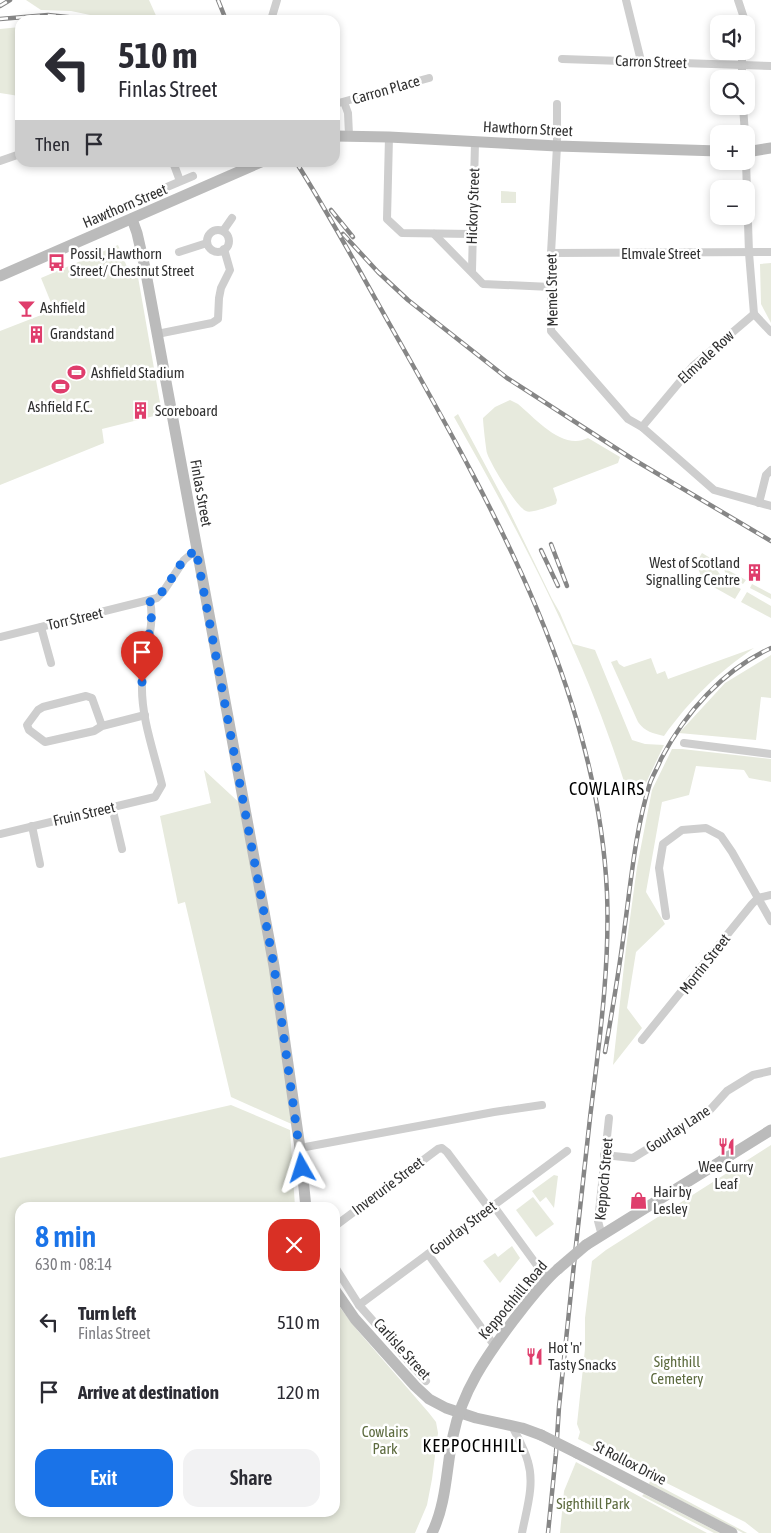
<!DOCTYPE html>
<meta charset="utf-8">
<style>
body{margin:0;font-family:"Asap Condensed",sans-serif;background:#f2f2f3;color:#2b2b33;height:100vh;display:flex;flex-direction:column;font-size:19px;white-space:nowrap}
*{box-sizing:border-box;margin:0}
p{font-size:16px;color:#7c7c81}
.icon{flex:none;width:28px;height:28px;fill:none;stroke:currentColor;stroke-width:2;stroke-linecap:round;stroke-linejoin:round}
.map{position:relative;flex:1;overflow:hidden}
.side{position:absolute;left:15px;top:1202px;width:325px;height:315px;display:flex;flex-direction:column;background:#fff;border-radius:15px;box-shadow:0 2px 8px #0003}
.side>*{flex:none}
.guide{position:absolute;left:15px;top:15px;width:325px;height:152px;border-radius:15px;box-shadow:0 2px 8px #0003;background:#fff;color:#2b2b33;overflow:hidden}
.fabs{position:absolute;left:710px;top:15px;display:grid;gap:10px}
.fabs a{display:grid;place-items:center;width:45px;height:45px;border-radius:10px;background:#fff;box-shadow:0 2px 8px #0003;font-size:25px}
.pin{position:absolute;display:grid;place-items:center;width:42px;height:42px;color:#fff;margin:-51px -21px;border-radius:50% 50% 50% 0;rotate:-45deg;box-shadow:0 0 5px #0007}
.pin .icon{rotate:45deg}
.me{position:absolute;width:55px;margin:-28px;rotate:354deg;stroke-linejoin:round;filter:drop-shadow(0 0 4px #0008)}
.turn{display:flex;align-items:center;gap:18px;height:105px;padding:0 20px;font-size:22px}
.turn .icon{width:65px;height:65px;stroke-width:2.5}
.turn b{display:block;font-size:35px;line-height:42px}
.then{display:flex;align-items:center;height:48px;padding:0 20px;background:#0003;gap:10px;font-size:19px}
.round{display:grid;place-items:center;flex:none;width:52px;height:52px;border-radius:15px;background:#f2f2f3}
.summary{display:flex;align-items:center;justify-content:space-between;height:85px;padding:0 20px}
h1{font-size:30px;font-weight:600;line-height:38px;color:#1a73e8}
.primary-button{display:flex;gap:10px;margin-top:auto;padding:10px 20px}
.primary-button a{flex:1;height:58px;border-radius:15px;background:#1a73e8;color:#fff;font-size:20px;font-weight:600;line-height:58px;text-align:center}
.primary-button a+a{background:#f2f2f3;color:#2b2b33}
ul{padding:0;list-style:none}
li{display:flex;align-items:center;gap:15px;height:70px;padding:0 20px}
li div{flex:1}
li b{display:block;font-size:19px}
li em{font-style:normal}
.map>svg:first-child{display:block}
.green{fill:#e7eadd}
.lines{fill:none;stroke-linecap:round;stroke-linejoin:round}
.street{stroke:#cecece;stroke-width:8}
.secondary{stroke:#bbb;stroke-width:11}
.rail-casing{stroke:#868686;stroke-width:4.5}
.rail{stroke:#fff;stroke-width:2.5;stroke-dasharray:8;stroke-linecap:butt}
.secondary-bridge{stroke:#bbb;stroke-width:11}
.route{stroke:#1a73e8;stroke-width:9;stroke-dasharray:0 16.2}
.labels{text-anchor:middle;stroke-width:5;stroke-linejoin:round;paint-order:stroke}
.street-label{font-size:15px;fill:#313131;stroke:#fff}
.poi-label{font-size:15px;fill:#313131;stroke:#fff;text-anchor:start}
.park-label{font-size:15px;fill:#5e6c40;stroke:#fff}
.quarter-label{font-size:18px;letter-spacing:1px;fill:#000;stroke:#fff}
</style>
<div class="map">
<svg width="771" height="1533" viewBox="0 0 771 1533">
<rect width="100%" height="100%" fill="#fff"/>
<g class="green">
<path d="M 26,0 L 149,0 L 158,20 L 114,20 L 71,11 L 41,10 Z"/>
<path d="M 20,27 L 20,94 L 19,96 L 0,93 L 0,29 Z"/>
<path d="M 501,191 L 516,192 L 516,203 L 501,203 Z"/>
<path d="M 118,245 L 132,279 L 138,277 L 162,414 L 102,429 L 104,443 L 0,485 L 0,331 L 54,310 L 41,278 Z"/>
<path d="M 771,263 L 771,323 L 761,304 L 760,264 Z"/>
<path d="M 510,400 L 518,404 C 536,419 563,451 588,438 L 620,457 L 618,463 L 553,488 L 557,500 L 556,504 C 550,506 531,514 526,511 C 517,508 490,463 487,453 C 486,449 483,423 483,418 L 495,407 Z"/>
<path d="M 458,414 L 506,504 L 552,599 L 560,613 L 573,644 L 595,650 L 632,740 L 645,744 L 664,745 L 645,785 L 626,788 C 587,659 520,533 454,417 Z"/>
<path d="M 702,553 L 712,559 C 718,577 725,579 741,589 L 735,599 L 703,581 L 696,563 Z"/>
<path d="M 722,567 L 746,580 L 743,584 L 727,575 Z"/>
<path d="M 752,584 L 771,594 L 771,599 L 750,588 Z"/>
<path d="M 747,592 L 771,606 L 771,618 L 741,602 Z"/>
<path d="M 754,648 C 717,673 690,700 664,736 C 653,733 645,732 638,722 L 611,662 L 617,660 L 619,664 L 624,667 L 651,658 L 657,674 L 665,671 L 668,679 Z"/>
<path d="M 771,655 L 771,698 L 761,697 L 756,740 L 679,733 L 725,683 Z"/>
<path d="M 672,749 L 682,749 L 771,759 L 771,782 L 749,778 L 744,770 L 696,766 L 689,795 L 662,802 L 646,892 L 665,924 L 636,952 L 627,1008 L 642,1028 L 613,1065 L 626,948 L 637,867 L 652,790 Z"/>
<path d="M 204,770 L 244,807 L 296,1126 L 231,1097 L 185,902 L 178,904 L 160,816 L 211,803 Z"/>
<path d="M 231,1105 L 290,1130 L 295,1207 L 20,1208 L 20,1512 L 335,1512 L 335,1301 L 358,1331 L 429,1413 L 436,1422 L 438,1433 L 432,1479 L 427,1505 L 415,1533 L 0,1533 L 0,1158 Z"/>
<path d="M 771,1145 L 771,1533 L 759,1533 L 745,1522 L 578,1439 L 580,1432 L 577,1424 L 585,1349 L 585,1318 L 592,1261 L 606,1250 Z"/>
<path d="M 554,1175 L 558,1176 L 554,1208 L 546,1197 L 540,1202 L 532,1191 Z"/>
<path d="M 533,1197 L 554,1224 L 536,1237 L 516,1210 Z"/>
<path d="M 512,1246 L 520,1258 L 500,1283 L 483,1261 L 495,1253 L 498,1257 Z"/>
<path d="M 576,1462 C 620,1485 663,1510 707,1533 L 560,1533 L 564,1491 Z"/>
<path d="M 650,1481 L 747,1533 L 743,1533 L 649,1484 Z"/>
<path d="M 644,1494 L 720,1533 L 714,1533 L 642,1496 Z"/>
</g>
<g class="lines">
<g class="street">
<path d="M 626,0 L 641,61"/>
<path d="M 738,0 L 744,18 L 744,24"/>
<path d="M 271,20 L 277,0"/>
<path d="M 562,59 L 771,66"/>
<path d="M 742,79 L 742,51"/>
<path d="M 344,102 L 348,113 L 349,135"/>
<path d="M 335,104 L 429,78"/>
<path d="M 557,104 L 557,146 L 551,253 L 551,331 L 628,419 L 642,427 L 714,490 L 771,506"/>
<path d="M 743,106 L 745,134"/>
<path d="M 389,137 L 387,219 L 402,233 L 472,234"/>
<path d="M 0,161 L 20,154"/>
<path d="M 746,161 L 749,253 L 754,314"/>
<path d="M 173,162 L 180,181"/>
<path d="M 167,187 L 193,176"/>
<circle cx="218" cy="241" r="11"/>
<path d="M 223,231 L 232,218"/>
<path d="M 434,234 L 483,284 L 551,287"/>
<path d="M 179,252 L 207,243"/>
<path d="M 551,253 L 771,252"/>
<path d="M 472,271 L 475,142"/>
<path d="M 754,314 L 771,332"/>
<path d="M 157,334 L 212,323 L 218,319 L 219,298 L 221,288 L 230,270 L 224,249"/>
<path d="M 642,427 L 693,366 L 754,314"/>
<path d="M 759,503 L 766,475 L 771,470"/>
<path d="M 41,627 L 51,663"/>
<path d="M 0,637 L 157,598 L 163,592 L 184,560 L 196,550"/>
<path d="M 102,726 L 92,698 L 86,696 L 43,707 L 38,710 L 27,725 L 29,730 L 45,742 L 94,731 L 102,726 L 145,715"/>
<path d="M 684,743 L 771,754"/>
<path d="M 112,807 L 122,849"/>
<path d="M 32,826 L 40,864"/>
<path d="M 0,834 L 155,797 L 162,785 C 154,752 141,718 142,684 C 142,656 156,628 150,601"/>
<path d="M 666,916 L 659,868 L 663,844 L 682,830 L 706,828 L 721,836 L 732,852 L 771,921"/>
<path d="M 642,1040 L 752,904 L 758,898 L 771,895"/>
<path d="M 300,1148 L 494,1112 L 542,1105"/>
<path d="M 604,1155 L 633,1158 L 709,1111 L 727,1091 L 753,1075 L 771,1071"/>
<path d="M 493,1205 L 547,1279"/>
<path d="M 335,1226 L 438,1149 L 442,1148 L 447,1152 L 489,1208"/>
<path d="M 602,1236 L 598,1221 L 609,1118"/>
<path d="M 428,1254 L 494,1345"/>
<path d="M 335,1267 L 359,1305 L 426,1381"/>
<path d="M 359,1305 L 567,1151"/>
<path d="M 512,1426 C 518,1438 525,1450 528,1462 C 535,1485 526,1511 522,1533"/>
</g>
<g class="secondary">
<path d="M 335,136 L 389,137 L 557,146 L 719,151"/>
<path d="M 746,152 L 771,148"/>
<path d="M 132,219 L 137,233 L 145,268 L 274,966 L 300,1148 L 306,1208"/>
<path d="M 0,276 L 261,162"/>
<path d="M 586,1245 L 771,1130"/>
<path d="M 335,1290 L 355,1319 L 415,1386 L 429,1399 L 446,1408 L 476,1418 L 522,1428 L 541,1435"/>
<path d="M 577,1453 L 732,1533"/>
<path d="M 432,1533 C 447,1502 446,1468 453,1436 C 462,1391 486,1357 513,1321 C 527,1303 541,1284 558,1269"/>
</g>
<defs>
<g id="rail">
<path d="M 218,0 L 226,20"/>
<path d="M 0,6 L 10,0"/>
<path d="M 0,19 L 48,15 L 96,20"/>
<path d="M 296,162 C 334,222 367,285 402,346 C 497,514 598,696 607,893 C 610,968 599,1044 590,1118 C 579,1214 569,1311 559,1407 L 556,1453 L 548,1533"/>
<path d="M 331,210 L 353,237"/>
<path d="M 343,234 L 378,272 L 408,300 L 507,378 L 631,458 L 771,541"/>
<path d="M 551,544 L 567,586"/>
<path d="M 541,550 L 558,586"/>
<path d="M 605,1052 C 612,1012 619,972 624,932 C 631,882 635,831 650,783 C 653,775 658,767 661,759 C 685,713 723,670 771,648"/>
</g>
</defs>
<use href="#rail" class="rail-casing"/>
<use href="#rail" class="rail"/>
<g class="secondary-bridge">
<path d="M 558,1269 L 586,1245"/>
<path d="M 541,1435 L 577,1453"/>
</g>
</g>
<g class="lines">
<path class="route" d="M 142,682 L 152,613 L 150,601 C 167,593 172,574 184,560 C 187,556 192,553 196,550 L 274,966 L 302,1168"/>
</g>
<defs>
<symbol id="bus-bare" viewBox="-9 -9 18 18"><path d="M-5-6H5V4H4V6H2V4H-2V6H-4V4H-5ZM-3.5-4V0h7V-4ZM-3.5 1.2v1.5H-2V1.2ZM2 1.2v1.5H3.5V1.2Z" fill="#df3d6c" stroke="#fff" stroke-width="2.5" paint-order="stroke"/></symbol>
<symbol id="bar-bare" viewBox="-9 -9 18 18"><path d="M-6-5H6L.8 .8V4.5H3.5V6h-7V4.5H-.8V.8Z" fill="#df3d6c" stroke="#fff" stroke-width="2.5" paint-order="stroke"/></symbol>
<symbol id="building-bare" viewBox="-9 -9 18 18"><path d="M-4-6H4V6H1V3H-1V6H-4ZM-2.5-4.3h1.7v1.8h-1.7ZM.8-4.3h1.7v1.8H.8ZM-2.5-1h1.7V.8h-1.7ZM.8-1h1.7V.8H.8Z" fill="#df3d6c" stroke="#fff" stroke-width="2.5" paint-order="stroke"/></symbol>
<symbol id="stadium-bare" viewBox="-9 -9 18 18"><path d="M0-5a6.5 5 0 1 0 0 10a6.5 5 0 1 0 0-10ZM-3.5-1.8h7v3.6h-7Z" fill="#df3d6c" stroke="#fff" stroke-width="2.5" paint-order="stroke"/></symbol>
<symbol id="restaurant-bare" viewBox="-9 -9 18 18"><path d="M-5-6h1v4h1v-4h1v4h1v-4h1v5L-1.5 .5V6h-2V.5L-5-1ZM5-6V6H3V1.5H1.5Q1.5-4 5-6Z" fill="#df3d6c" stroke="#fff" stroke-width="2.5" paint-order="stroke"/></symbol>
<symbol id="shop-bare" viewBox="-9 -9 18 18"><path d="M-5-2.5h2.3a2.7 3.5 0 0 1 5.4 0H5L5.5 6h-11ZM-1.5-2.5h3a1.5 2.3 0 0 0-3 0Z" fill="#df3d6c" stroke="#fff" stroke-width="2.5" paint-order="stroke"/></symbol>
</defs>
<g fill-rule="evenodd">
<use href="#bus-bare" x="44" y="250" width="25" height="25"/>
<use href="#bar-bare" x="14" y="296" width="25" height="25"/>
<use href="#building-bare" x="24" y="322" width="25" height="25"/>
<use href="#stadium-bare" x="64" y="360" width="25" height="25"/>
<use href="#stadium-bare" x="48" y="374" width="25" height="25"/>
<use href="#building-bare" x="128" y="398" width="25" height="25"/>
<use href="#building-bare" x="742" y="560" width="25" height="25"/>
<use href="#restaurant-bare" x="714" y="1134" width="25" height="25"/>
<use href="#shop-bare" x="626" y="1188" width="25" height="25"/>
<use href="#restaurant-bare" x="522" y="1344" width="25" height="25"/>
</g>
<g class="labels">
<g class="street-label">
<text transform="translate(651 62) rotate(2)" y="5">Carron Street</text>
<text transform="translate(386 90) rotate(-16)" y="5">Carron Place</text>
<text transform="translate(528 129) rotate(3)" y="5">Hawthorn Street</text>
<text transform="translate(125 206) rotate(-23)" y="5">Hawthorn Street</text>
<text transform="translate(473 206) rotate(-88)" y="5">Hickory Street</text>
<text x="661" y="259">Elmvale Street</text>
<text transform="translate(552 290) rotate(-91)" y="5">Memel Street</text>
<text transform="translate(706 357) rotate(-43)" y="5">Elmvale Row</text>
<text transform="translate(201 493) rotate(80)" y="5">Finlas Street</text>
<text transform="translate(75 619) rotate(-13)" y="5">Torr Street</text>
<text transform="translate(84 814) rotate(-13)" y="5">Fruin Street</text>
<text transform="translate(705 964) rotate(-52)" y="5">Morrin Street</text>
<text transform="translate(678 1129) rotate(-33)" y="5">Gourlay Lane</text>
<text transform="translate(604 1179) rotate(-85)" y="5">Keppoch Street</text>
<text transform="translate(388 1186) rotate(-37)" y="5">Inverurie Street</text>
<text transform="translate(463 1228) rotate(-37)" y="5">Gourlay Street</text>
<text transform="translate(513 1300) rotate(-50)" y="5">Keppochhill Road</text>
<text transform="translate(402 1349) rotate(48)" y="5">Carlisle Street</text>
<text transform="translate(630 1463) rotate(27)" y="5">St Rollox Drive</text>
</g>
<g class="poi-label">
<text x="70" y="259">Possil, Hawthorn<tspan x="70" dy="17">Street/ Chestnut Street</tspan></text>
<text x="40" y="313">Ashfield</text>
<text x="50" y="339">Grandstand</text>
<text x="91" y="378">Ashfield Stadium</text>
<text x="60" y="412" text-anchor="middle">Ashfield F.C.</text>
<text x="155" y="416">Scoreboard</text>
<text x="740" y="568" text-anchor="end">West of Scotland<tspan x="740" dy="17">Signalling Centre</tspan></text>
<text x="726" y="1172" text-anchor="middle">Wee Curry<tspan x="726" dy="17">Leaf</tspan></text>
<text x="653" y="1197">Hair by<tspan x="653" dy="17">Lesley</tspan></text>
<text x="548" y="1353">Hot 'n'<tspan x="548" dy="17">Tasty Snacks</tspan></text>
</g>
<g class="park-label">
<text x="677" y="1367">Sighthill<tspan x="677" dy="17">Cemetery</tspan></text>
<text x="385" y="1437">Cowlairs<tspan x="385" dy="17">Park</tspan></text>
<text x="593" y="1509">Sighthill Park</text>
</g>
<g class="quarter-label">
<text x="607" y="795">COWLAIRS</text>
<text x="474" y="1452">KEPPOCHHILL</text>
</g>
</g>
</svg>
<div class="fabs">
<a><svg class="icon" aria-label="sound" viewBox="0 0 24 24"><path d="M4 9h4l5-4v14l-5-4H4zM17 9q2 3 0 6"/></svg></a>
<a><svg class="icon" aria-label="search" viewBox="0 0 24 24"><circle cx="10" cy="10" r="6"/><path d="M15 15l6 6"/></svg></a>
<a>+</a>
<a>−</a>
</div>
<div class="pin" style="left:142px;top:682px;background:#d93025"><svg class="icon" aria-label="arrive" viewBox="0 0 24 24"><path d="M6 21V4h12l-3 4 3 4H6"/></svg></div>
<svg class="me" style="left:302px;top:1168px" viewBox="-20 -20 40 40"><path d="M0-17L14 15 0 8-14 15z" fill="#1a73e8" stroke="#fff" stroke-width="4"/></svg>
<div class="guide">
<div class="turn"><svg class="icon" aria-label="left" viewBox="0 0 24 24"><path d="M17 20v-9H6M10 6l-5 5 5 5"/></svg><div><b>510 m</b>Finlas Street</div></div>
<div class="then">Then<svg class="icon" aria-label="arrive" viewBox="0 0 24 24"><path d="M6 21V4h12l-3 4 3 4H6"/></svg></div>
</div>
<section class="side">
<div class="summary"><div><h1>8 min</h1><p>630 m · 08:14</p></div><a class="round" style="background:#d93025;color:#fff"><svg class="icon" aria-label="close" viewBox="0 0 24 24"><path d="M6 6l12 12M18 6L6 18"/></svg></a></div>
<ul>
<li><svg class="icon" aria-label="left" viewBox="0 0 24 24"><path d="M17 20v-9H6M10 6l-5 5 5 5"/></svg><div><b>Turn left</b><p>Finlas Street</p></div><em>510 m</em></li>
<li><svg class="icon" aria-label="arrive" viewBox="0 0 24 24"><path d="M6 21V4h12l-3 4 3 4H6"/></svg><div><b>Arrive at destination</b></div><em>120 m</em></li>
</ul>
<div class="primary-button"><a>Exit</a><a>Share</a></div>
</section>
</div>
